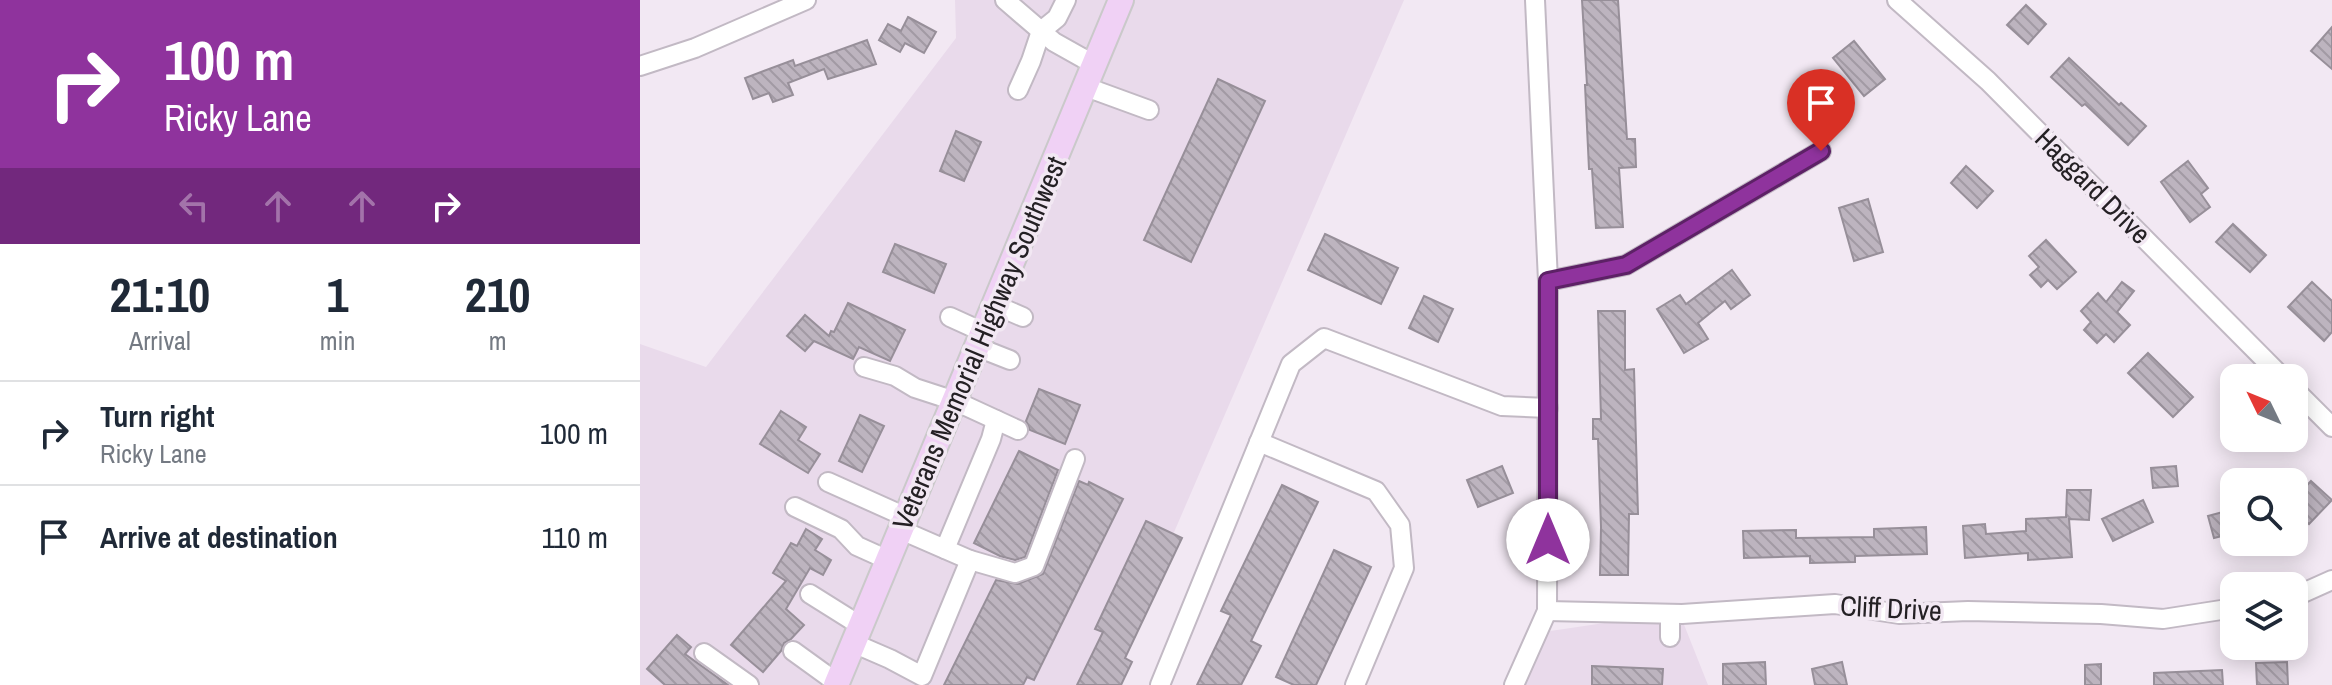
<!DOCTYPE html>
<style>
body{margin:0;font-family:"Archivo Narrow",sans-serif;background:#f2f2f3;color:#1f2937;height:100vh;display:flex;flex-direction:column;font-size:30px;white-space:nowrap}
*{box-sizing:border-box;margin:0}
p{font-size:26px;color:#747a83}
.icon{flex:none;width:44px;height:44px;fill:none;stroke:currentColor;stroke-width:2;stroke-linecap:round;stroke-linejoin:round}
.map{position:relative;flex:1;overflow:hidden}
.side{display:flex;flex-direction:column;background:#fff;width:640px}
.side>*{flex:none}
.guide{background:#8f339d;color:#fff;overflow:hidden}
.needle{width:52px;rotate:313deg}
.controls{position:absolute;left:1580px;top:364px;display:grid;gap:16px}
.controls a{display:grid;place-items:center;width:88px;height:88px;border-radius:16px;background:#fff;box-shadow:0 4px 20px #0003;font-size:40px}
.pin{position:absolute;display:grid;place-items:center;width:68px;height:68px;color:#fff;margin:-82px -34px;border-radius:50% 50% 50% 0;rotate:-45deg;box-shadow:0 0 8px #0007}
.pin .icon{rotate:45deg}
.me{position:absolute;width:88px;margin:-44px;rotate:0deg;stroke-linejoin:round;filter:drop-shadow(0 0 6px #0008)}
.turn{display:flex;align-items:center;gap:28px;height:168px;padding:0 32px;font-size:36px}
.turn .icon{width:104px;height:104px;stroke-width:2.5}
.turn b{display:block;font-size:56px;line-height:68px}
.lanes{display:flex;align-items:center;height:76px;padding:0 32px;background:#0003;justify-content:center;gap:40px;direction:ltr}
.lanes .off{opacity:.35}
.eta{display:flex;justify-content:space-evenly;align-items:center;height:136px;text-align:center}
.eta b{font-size:48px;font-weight:700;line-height:56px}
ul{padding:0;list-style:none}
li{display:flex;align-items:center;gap:24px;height:104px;padding:0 32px;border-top:2px solid #e0e1e3}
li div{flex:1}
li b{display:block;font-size:30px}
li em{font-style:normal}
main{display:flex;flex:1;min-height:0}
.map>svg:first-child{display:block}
.built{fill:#e9daeb}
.building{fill:url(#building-back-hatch);stroke:#978f99;stroke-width:2}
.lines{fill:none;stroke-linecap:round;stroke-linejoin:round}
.minor-casing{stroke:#c2b9c4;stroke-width:22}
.major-casing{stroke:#cac9ca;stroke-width:28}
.minor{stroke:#fff;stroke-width:18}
.major{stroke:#f0d1f5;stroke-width:24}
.route-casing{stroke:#5d2166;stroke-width:20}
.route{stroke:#8f339d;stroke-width:14}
.labels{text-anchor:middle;stroke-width:7;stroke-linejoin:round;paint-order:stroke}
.street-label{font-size:28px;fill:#242024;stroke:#f2e8f3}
</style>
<main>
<section class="side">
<div class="guide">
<div class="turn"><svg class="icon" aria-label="right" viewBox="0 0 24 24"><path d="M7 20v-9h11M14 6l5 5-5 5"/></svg><div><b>100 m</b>Ricky Lane</div></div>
<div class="lanes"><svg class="icon off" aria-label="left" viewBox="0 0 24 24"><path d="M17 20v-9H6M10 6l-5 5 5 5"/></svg><svg class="icon off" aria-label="ahead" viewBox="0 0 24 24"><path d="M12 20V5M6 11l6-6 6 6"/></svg><svg class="icon off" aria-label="ahead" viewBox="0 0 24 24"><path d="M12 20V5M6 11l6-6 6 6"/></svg><svg class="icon" aria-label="right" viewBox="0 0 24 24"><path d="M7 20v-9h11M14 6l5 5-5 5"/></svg></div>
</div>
<div class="eta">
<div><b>21:10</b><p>Arrival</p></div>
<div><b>1</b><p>min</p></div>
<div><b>210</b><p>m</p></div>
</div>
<ul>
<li><svg class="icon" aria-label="right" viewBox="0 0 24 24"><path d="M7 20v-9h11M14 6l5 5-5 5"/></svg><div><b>Turn right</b><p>Ricky Lane</p></div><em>100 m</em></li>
<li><svg class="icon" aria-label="arrive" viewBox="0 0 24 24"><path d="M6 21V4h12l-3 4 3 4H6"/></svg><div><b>Arrive at destination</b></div><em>110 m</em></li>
</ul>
</section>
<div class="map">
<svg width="1692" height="685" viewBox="0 0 1692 685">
<defs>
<pattern id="building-back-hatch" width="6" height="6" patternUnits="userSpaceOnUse" patternTransform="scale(2)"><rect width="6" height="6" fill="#bdb4bf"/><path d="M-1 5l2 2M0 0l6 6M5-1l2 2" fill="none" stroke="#a29aa4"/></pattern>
</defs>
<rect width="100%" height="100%" fill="#f2e8f3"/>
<g class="built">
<path d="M 315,0 L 764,0 L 468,685 L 0,685 L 0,344 L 66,367 L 316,38 Z"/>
<path d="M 1039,612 L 1068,685 L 867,685 L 890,634 Z"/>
</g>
<g class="building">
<path d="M 942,0 L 978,0 L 987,139 L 995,139 L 996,167 L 979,168 L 983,227 L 956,228 L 952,169 L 949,169 L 945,85 L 947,85 Z"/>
<path d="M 1386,5 L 1406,24 L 1388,44 L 1367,25 Z"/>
<path d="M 268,17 L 296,32 L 284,53 L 265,43 L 260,52 L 239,40 L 248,24 L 261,31 Z"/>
<path d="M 1692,27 L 1692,69 L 1671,51 Z"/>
<path d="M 227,40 L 236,64 L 188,79 L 184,69 L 148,83 L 153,95 L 133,102 L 129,93 L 113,99 L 105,78 L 153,60 L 155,66 Z"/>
<path d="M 1214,41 L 1245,79 L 1224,96 L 1193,58 Z"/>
<path d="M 1429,58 L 1479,105 L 1481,103 L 1506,126 L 1488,145 L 1445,104 L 1442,106 L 1411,77 Z"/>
<path d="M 578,79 L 625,101 L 551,262 L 504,240 Z"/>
<path d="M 316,131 L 341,142 L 324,181 L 300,171 Z"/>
<path d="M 1548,161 L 1568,188 L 1561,194 L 1570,207 L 1550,222 L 1521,182 Z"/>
<path d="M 1326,166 L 1353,191 L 1337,208 L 1311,183 Z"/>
<path d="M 1228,199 L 1243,252 L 1214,261 L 1199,208 Z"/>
<path d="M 1593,224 L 1626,255 L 1610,272 L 1576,242 Z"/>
<path d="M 685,234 L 758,268 L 741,304 L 668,270 Z"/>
<path d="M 1406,240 L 1436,272 L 1417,289 L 1408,280 L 1401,287 L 1390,275 L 1399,267 L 1389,256 Z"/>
<path d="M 255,244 L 306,264 L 294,293 L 243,272 Z"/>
<path d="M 1092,270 L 1110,295 L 1091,309 L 1085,301 L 1058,323 L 1068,339 L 1044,353 L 1017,309 L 1040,295 L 1046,304 Z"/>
<path d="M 1482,282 L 1494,291 L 1477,312 L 1490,325 L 1474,342 L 1466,334 L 1457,343 L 1444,330 L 1451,322 L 1441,311 L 1458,293 L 1466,302 Z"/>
<path d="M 1672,282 L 1692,301 L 1692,332 L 1684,341 L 1648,307 Z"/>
<path d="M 784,296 L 813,309 L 798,342 L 769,328 Z"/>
<path d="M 208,303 L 265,330 L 250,361 L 219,347 L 213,359 L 174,341 L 165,351 L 147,336 L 165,315 L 189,336 L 191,331 L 194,332 Z"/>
<path d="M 958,311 L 985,311 L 985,370 L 994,369 L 998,514 L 989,514 L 988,575 L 960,575 L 961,527 L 958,439 L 953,439 L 953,419 L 961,419 Z"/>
<path d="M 1508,353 L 1553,397 L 1533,417 L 1488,373 Z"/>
<path d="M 399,389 L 440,405 L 425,444 L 390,430 L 386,421 Z"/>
<path d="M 141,411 L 166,427 L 158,440 L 180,454 L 168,473 L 120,444 Z"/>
<path d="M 220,415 L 244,426 L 222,472 L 199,461 Z"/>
<path d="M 379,451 L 418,470 L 385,557 L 375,560 L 360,556 L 334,543 Z"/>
<path d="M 862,466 L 873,493 L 838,507 L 827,480 Z"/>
<path d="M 1536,466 L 1538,486 L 1513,488 L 1511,468 Z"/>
<path d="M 439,481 L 448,485 L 449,482 L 483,499 L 394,680 L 387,677 L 383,685 L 304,685 L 356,580 L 378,584 L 403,574 Z"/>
<path d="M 1671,481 L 1692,500 L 1669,524 L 1654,510 L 1654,499 Z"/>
<path d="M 642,485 L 678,502 L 611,641 L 621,646 L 601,685 L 557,685 L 591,615 L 581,611 Z"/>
<path d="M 1427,490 L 1451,490 L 1449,520 L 1429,519 L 1432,557 L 1388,560 L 1388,553 L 1325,558 L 1323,526 L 1345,524 L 1346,534 L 1386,531 L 1386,519 L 1426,517 Z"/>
<path d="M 1503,500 L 1513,522 L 1473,541 L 1462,519 Z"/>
<path d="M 1594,509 L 1594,533 L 1574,538 L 1568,516 Z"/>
<path d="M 506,521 L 542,538 L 485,658 L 492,662 L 481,685 L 437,685 L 463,632 L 455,629 Z"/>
<path d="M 1286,527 L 1287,554 L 1215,556 L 1215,562 L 1170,563 L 1170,556 L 1104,558 L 1103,531 L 1156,530 L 1156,538 L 1234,537 L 1234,529 Z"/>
<path d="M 166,529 L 182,539 L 175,550 L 191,560 L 183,575 L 170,568 L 146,609 L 164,625 L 151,639 L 144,643 L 141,651 L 123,672 L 91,645 L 146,581 L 133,573 L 151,543 L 157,546 Z"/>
<path d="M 694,550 L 731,567 L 676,685 L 654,685 L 636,677 Z"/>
<path d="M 37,635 L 51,647 L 45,654 L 88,685 L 25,685 L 7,669 Z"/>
<path d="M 1125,662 L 1126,685 L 1083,685 L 1083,664 Z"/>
<path d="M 1202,662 L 1207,685 L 1175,685 L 1172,669 Z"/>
<path d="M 1647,662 L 1648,685 L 1617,685 L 1616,663 Z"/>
<path d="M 1461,664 L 1461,685 L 1445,685 L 1445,665 Z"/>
<path d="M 952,666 L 1023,669 L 1022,685 L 952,685 Z"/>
<path d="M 1582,670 L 1583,685 L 1514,685 L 1514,673 Z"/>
</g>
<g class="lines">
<defs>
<g id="minor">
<path d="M 365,0 L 414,42 L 455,65"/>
<path d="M 1257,0 L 1348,81 L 1643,378"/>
<path d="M 0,66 L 55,48 L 166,0"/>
<path d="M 446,87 L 509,110"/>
<path d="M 378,90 L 391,61 L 401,31 L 417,18 L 426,0"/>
<path d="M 908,281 L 986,265 L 1181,151"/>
<path d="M 355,305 L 383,317"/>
<path d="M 310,317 L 343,332"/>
<path d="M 337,347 L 370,360"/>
<path d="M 224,367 L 255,376 L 275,388 L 315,401 L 378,430"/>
<path d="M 1654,389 L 1692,427"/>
<path d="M 619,442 L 736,491 L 760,525 L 764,568 L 715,685"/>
<path d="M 188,482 L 266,517"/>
<path d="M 155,507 L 201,529 L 217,546 L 248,560"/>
<path d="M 261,530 L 330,560 L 375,573 L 394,566 L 435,459"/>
<path d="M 305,549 L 351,439 L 356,420"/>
<path d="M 170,594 L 221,626"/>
<path d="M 1654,597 L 1692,580"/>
<path d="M 907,611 L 1042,614 L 1195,604 L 1259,614 L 1328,611 L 1461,614 L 1523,619 L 1594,608"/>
<path d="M 1030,614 L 1030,637"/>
<path d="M 213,643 L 250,659 L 282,676 L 330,560"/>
<path d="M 153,651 L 200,685"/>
<path d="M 64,653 L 109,685"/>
<path d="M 520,685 L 651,364 L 684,338 L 862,406 L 908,408"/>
<path d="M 874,685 L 907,611 L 908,281 L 895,0"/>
</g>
<path id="major" d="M 196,685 L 481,0"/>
</defs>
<use href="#minor" class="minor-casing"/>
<use href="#major" class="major-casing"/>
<use href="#minor" class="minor"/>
<use href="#major" class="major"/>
</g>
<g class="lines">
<defs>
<path id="route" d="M 908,540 L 908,281 L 986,265 L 1181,151"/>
</defs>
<use href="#route" class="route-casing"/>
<use href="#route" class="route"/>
</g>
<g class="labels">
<g class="street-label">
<text transform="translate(1453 186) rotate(45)" y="10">Haggard Drive</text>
<text transform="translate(339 343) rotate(-67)" y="10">Veterans Memorial Highway Southwest</text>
<text transform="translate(1251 608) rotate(3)" y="10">Cliff Drive</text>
</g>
</g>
</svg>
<div class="controls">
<a><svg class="needle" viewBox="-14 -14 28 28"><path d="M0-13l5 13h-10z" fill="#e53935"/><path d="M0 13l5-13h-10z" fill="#747a83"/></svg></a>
<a><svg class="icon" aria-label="search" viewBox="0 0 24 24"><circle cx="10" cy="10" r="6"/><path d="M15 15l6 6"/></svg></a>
<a><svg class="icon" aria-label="layers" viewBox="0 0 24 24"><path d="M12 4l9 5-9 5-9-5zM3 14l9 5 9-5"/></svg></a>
</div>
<div class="pin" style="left:1181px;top:151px;background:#d93025"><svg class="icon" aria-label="arrive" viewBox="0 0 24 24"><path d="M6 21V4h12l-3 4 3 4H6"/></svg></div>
<svg class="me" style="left:908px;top:540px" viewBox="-20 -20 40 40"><circle r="19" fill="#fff"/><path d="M0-13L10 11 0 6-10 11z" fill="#8f339d"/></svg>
</div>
</main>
